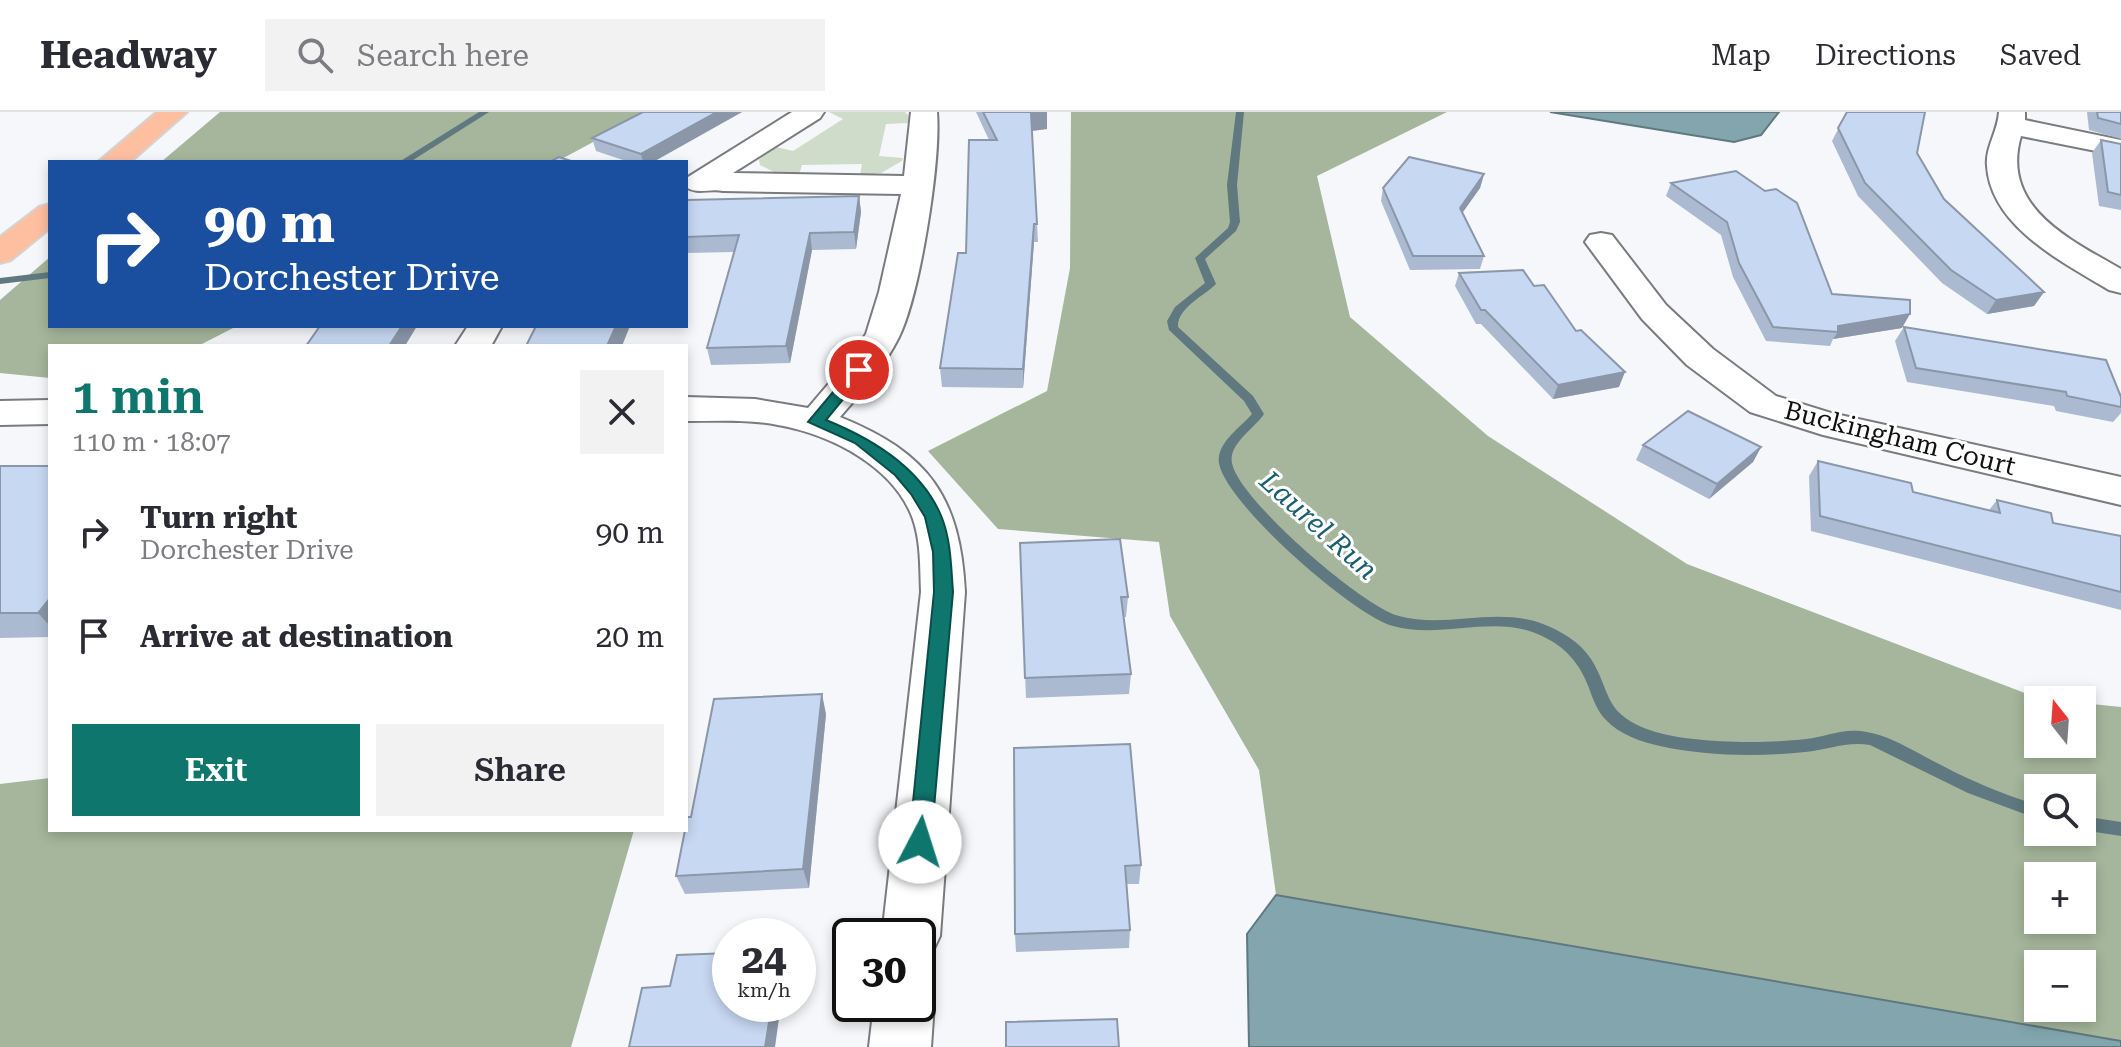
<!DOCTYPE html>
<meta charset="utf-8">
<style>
body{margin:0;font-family:"Roboto Serif",serif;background:#f2f2f3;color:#2b2b33;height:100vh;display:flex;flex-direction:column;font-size:30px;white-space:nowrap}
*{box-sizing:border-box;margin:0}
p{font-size:26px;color:#7c7c81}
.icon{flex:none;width:44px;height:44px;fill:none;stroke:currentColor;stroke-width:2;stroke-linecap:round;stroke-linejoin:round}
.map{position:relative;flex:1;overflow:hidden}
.panel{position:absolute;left:48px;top:232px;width:640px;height:488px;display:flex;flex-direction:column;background:#fff;border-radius:0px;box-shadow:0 4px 12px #0003}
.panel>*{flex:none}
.top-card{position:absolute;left:48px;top:48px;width:640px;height:168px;border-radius:0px;box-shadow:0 4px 12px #0003;background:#1a4fa0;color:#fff;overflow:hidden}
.needle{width:52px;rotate:343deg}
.tools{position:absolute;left:2024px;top:574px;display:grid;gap:16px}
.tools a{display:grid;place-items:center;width:72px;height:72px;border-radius:0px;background:#fff;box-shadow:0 4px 12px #0003;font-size:40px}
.speed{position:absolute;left:712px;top:806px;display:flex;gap:16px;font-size:40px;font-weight:700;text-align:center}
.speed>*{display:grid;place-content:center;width:104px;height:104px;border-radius:50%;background:#fff;box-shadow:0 4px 12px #0003;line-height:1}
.speed small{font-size:20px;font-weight:400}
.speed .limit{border:4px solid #111;border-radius:12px;background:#fff;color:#111}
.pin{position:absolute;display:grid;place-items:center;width:68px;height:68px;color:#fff;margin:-34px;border:4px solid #fff;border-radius:50%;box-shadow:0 2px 8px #0007}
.me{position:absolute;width:88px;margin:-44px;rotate:5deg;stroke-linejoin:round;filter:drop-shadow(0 0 6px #0008)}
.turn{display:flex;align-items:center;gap:28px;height:168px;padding:0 24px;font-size:36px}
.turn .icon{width:104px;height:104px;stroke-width:2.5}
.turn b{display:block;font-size:56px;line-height:68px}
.round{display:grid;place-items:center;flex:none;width:84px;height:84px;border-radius:0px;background:#f2f2f3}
.overview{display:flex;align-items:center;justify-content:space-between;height:136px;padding:0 24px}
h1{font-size:48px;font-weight:600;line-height:60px;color:#0f766e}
.button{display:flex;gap:16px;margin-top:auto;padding:16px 24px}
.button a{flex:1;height:92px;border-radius:0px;background:#0f766e;color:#fff;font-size:32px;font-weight:600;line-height:92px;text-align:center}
.button a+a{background:#f2f2f3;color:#2b2b33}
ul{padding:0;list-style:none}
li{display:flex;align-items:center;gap:24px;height:104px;padding:0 24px}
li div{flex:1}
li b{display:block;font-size:30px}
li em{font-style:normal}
header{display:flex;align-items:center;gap:48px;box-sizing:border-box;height:112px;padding:0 40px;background:#fff;border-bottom:2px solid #e1e1e2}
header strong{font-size:38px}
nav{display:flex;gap:44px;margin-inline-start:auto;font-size:28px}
.search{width:560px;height:72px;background:#f2f2f3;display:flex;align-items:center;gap:20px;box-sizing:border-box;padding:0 28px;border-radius:0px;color:#7c7c81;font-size:30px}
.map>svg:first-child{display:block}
.green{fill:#cfdcc9}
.forest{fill:#a5b69c;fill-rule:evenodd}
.water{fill:#82a5ae;stroke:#60787f;stroke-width:2}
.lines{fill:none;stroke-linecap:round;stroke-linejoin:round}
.stream{fill:#60787f;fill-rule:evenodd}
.minor-casing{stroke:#797b7e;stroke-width:4}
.major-casing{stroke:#d4d4d4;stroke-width:4}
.minor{fill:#fff;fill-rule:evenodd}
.major{fill:#febfa1;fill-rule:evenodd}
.wall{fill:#abbad0}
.shaded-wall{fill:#8b97a9}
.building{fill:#c7d8f2;stroke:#8b97a9;stroke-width:2}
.route{fill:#0f766e;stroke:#0a4d48;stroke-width:2}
.labels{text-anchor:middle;stroke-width:6;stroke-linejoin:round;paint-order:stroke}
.street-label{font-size:26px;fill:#101011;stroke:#fff}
.water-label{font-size:28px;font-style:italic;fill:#195f6e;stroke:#fff}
</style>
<header>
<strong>Headway</strong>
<div class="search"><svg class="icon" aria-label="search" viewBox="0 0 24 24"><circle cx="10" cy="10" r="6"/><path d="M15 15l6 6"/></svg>Search here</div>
<nav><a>Map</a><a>Directions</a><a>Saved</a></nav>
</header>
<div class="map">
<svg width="2121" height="935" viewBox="0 0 2121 935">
<rect width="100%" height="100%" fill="#f5f7fa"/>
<path class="green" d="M 829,0 L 905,0 L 909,4 L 908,11 L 886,12 L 879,44 L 903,46 L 902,49 L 881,61 L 860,64 L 862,52 L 802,53 L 799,63 L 778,62 L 760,53 L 759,48 L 772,34 L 793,39 L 843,7 Z"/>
<g class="forest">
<path d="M 220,0 L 649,0 L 556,50 L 161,50 Z"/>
<path d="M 1071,0 L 1447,0 L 1317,64 L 1350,205 L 1488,324 L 1687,452 L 2038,586 L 2055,588 L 2038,588 L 2038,632 L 2082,632 L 2082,591 L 2121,595 L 2121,929 L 1276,783 L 1259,658 L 1170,504 L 1159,430 L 998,417 L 928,339 L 1047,279 L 1070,156 ZM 2038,676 L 2082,676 L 2082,720 L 2038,720 ZM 2038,764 L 2082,764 L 2082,808 L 2038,808 ZM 2038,852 L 2082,852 L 2082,896 L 2038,896 Z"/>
<path d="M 50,145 L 50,214 L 237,214 L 198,234 L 50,234 L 50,266 L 0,261 L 0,188 Z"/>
<path d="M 50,666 L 50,718 L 634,718 L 571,935 L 0,935 L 0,672 Z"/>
</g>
<g class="water">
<path d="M 1550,0 L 1779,0 L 1761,23 L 1734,30 Z"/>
<path d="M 1276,783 L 2121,929 L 2121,935 L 1249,935 L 1247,822 Z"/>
</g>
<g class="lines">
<g class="stream">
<path d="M 479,0 L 489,0 L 410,50 L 399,50 Z"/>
<path d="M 1236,0 L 1244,0 L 1237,73 L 1240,110 L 1236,119 L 1205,147 L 1216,172 C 1204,184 1177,196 1178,215 L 1253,284 L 1264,302 C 1255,316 1228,332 1232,351 C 1238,387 1363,495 1399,504 C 1446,517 1495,494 1543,512 C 1561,519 1580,530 1591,547 C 1611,579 1603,599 1644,616 C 1682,632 1765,632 1806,627 C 1824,625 1841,617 1860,619 C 1890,622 1916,641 1943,654 C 1973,670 2005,683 2038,693 L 2038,707 L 1968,681 L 1870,633 C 1847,629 1827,638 1805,640 C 1758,645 1705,644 1660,634 C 1641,630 1619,622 1606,608 C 1597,599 1593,587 1589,576 C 1580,552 1566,535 1542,524 C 1495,501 1441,528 1393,514 C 1353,503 1225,391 1219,351 C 1216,331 1241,315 1252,302 L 1244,289 L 1169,218 L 1167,209 L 1175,195 L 1205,171 L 1195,146 L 1228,116 L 1230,110 L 1227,73 Z"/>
<path d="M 50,160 L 50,166 L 0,172 L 0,166 Z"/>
<path d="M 2082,704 L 2121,710 L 2121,724 L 2082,718 Z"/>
</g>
<defs>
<g id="minor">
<path d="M 792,0 L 824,0 L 820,6 L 733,61 L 904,64 L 911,0 L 937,0 C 941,49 920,182 899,225 C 884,255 862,280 840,305 C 929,341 960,385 965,480 L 940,824 L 931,843 L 918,848 L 918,824 L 882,824 L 921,480 C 920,456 921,430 913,407 C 894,354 830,322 778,313 C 748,307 716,309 686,309 L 686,285 L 755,287 L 808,296 L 848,249 L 866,222 L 879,180 L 901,82 L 723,79 C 710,76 697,83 686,75 L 688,65 Z"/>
<path d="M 1999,0 L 2025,0 L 2025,8 L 2121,28 L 2121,44 L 2021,24 C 2000,95 2069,127 2121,157 L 2121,181 L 2109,178 C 2064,151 1991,115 1987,54 C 1985,36 1998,19 1999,0 Z"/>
<path d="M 1601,121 L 1612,123 L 1666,193 L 1713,237 L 1776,284 L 1831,301 L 2121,365 L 2121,393 L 1823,323 L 1750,300 L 1687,253 L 1642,207 L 1585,130 L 1590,123 Z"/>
<path d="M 468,214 L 502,214 L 491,234 L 455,234 Z"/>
<path d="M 50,288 L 50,312 L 0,313 L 0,289 Z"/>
<path d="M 918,869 L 925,871 L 934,892 L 931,935 L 869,935 L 874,892 L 918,892 Z"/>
</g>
<g id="major">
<path d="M 157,0 L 187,0 L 130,50 L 98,50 Z"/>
<path d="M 50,92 L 50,116 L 11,148 L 0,151 L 0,125 L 39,95 Z"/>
</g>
</defs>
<use href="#minor" class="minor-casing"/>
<use href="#major" class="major-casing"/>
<use href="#minor" class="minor"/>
<use href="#major" class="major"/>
</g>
<g class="wall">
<path d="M 643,0 L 742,0 L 653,50 L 629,50 L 596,39 L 592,26 Z"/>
<path d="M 976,0 L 1047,0 L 1047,17 L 1032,19 L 1038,130 L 1034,130 L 1023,276 L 942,275 L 940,256 L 966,141 L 989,28 Z"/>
<path d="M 1847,0 L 1917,41 L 1944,87 L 2044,180 L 2034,194 L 1987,202 L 1942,171 L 1858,84 L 1832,29 Z"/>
<path d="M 2087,0 L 2121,0 L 2121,27 L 2089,18 Z"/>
<path d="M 2101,28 L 2121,32 L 2121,98 L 2099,94 L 2092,41 Z"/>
<path d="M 1484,62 L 1480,76 L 1462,101 L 1484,144 L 1480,157 L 1410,158 L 1381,89 L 1383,76 Z"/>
<path d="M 1671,71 L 1832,182 L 1902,216 L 1833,227 L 1830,234 L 1766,229 L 1733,165 L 1721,123 L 1666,84 Z"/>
<path d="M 859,84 L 861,100 L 856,137 L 812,138 L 790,251 L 711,253 L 707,236 L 734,140 L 686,141 L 686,88 Z"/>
<path d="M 1459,161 L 1534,174 L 1576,219 L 1619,275 L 1553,287 L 1481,212 L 1476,212 L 1455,174 Z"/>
<path d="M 1904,215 L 2121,285 L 2121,301 L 2113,310 L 2056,299 L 2054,294 L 1907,270 L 1895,229 Z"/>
<path d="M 1643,333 L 1761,335 L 1753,350 L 1709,387 L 1636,348 Z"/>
<path d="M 1818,349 L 1913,380 L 1989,398 L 1997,388 L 2053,411 L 2121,424 L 2121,498 L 1811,419 L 1809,364 Z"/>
<path d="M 0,354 L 50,354 L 50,525 L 0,526 Z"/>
<path d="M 1020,431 L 1128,485 L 1126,505 L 1124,505 L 1131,562 L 1129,582 L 1026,586 Z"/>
<path d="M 826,602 L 809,776 L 685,782 L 676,764 L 691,705 Z"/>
<path d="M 1130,632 L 1141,753 L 1139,772 L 1127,772 L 1130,818 L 1129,836 L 1016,840 L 1015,822 Z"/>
</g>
<g class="shaded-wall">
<path d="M 717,0 L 742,0 L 653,50 L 643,50 L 641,42 Z"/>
<path d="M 1047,0 L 1047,17 L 1031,19 L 1031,2 Z"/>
<path d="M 1484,62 L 1480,76 L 1456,110 L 1460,96 Z"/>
<path d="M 859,84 L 861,100 L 856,137 L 854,120 Z"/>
<path d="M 1034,112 L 1034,130 L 1023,276 L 1023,257 Z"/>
<path d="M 810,121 L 812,138 L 790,251 L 786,234 Z"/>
<path d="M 2044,180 L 2034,194 L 1987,202 L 1996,188 Z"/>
<path d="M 1910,202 L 1902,216 L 1833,227 L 1838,220 L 1838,214 Z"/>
<path d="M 402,214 L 417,214 L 405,234 L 389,234 Z"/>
<path d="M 616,214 L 630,214 L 622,234 L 607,234 Z"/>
<path d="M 1625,260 L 1619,275 L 1553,287 L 1558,273 Z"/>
<path d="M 1761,335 L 1753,350 L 1709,387 L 1717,372 Z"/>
<path d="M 50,486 L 50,514 L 38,501 Z"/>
<path d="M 822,582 L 826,602 L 809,776 L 803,757 Z"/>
<path d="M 772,892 L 781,892 L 775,935 L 765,935 Z"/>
</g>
<g class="building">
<path d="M 643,0 L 717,0 L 641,42 L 592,26 Z"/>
<path d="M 983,0 L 1047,0 L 1031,2 L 1037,112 L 1034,112 L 1023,257 L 940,256 L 958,141 L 966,141 L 969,28 L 997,28 Z"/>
<path d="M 1847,0 L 1925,0 L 1917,41 L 1944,87 L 2044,180 L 1996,188 L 1951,158 L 1865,71 L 1838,16 Z"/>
<path d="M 2097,0 L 2121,0 L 2121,12 L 2098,6 Z"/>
<path d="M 2101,28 L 2121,32 L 2121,83 L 2108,80 Z"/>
<path d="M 559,45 L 574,50 L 549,50 Z"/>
<path d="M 1409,45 L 1484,62 L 1460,96 L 1484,144 L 1413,144 L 1383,76 Z"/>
<path d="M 1736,59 L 1765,79 L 1776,77 L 1797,91 L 1832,182 L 1910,188 L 1910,202 L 1838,214 L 1838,220 L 1773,215 L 1739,151 L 1727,110 L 1671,71 Z"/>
<path d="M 859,84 L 854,120 L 810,121 L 786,234 L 707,236 L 739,123 L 686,125 L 686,88 Z"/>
<path d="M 1523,158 L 1534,174 L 1544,173 L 1576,219 L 1581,218 L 1625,260 L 1558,273 L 1485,198 L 1481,198 L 1459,161 Z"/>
<path d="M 320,214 L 402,214 L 389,234 L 306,234 Z"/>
<path d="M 536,214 L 616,214 L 607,234 L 526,234 Z"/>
<path d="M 1904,215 L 2106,248 L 2121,285 L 2121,295 L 2067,284 L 2066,280 L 1916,256 Z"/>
<path d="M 1688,299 L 1761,335 L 1717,372 L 1643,333 Z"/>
<path d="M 1818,349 L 1911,371 L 1913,380 L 2000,401 L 1997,388 L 2051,401 L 2053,411 L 2121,424 L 2121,480 L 1820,404 Z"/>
<path d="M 0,354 L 50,354 L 50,486 L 38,501 L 0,501 Z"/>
<path d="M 1120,427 L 1128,485 L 1121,485 L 1131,562 L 1025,566 L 1020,431 Z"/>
<path d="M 822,582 L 803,757 L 676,764 L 685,718 L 686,718 L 687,705 L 691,705 L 714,587 Z"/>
<path d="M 1130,632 L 1141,753 L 1125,754 L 1130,818 L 1015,822 L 1014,636 Z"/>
<path d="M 730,841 L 730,892 L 772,892 L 765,935 L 629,935 L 642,876 L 670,874 L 677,843 Z"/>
<path d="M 1117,907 L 1119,935 L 1006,935 L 1006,910 Z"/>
</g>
<path class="route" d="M 859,254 L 867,258 L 826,308 C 873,327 922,356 942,406 C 951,429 951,455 953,480 L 931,730 L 928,737 L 920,740 L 912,737 L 909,730 L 934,480 L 933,440 L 925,405 L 911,382 L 895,363 L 855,331 L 808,310 L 854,255 Z"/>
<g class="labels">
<g class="street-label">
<text transform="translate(1900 326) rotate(14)" y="9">Buckingham Court</text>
</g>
<g class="water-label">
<text transform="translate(1319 413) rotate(42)" y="10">Laurel Run</text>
</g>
</g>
</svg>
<div class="tools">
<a><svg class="needle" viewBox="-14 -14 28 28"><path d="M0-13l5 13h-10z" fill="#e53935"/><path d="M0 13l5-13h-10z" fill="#7c7c81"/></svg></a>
<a><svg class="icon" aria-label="search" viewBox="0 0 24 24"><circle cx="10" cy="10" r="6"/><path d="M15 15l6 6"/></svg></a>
<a>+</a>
<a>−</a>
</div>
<div class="speed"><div>24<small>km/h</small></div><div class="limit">30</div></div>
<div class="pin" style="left:859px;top:258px;background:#d93025"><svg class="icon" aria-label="arrive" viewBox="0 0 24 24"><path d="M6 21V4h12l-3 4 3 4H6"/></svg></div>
<svg class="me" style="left:920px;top:730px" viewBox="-20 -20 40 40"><circle r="19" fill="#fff"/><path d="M0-13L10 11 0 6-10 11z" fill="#0f766e"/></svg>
<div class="top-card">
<div class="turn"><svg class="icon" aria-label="right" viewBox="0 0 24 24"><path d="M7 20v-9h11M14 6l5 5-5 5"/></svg><div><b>90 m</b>Dorchester Drive</div></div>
</div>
<section class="panel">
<div class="overview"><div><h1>1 min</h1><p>110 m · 18:07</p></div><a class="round"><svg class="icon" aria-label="close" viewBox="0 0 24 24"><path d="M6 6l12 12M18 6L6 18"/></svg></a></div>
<ul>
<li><svg class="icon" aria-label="right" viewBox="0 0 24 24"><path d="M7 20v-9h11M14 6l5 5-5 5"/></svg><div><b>Turn right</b><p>Dorchester Drive</p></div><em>90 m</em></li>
<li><svg class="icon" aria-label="arrive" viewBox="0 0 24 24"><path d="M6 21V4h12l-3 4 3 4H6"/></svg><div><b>Arrive at destination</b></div><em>20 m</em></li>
</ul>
<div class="button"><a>Exit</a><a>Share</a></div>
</section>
</div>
